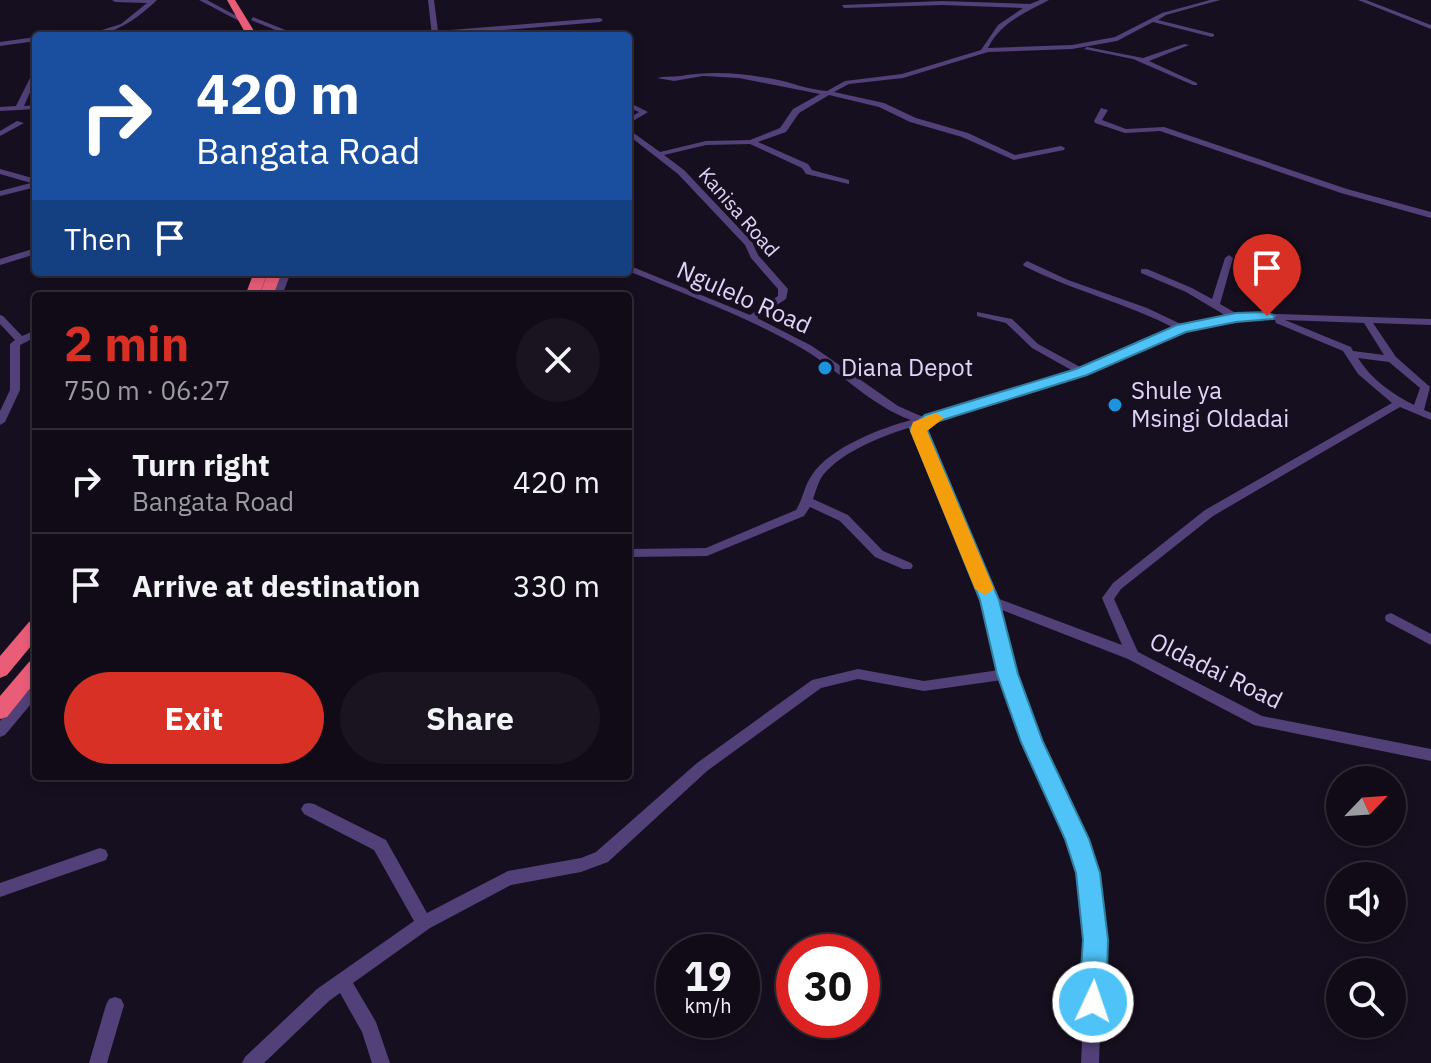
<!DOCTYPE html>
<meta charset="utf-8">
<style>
body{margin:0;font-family:"IBM Plex Sans",sans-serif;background:#191420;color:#f1f3f6;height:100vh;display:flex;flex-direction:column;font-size:30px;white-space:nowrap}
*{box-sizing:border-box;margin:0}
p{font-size:26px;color:#9c9ba1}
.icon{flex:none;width:44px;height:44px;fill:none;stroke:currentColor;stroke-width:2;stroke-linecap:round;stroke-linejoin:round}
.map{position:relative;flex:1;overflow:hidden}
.sheet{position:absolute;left:32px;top:292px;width:600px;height:488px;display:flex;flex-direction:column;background:#100b17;border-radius:8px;box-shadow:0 4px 12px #0003,0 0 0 2px #302b36}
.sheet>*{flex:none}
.hud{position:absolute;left:32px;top:32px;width:600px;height:244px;border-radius:8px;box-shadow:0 4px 12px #0003,0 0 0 2px #302b36;background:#1a4fa0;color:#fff;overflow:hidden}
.needle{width:52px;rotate:65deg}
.tools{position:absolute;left:1326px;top:766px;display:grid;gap:16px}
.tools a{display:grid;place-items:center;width:80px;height:80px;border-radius:50%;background:#100b17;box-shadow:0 4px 12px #0003,0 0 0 2px #302b36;font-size:40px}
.speed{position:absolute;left:656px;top:934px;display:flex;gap:16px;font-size:40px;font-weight:700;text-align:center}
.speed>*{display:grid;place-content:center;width:104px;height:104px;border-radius:50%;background:#100b17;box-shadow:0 4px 12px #0003,0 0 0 2px #302b36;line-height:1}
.speed small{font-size:20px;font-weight:400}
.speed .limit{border:12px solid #d22;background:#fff;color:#111}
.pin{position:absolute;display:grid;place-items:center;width:68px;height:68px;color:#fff;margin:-82px -34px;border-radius:50% 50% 50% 0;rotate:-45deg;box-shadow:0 0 8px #0007}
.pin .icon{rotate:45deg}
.me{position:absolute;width:88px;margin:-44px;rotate:3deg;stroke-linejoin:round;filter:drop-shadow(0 0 6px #0008)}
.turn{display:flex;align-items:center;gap:28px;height:168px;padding:0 32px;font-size:36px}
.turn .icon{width:104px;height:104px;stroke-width:2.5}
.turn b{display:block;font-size:56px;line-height:68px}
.then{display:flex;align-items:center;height:76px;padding:0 32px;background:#0003;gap:16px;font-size:30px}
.round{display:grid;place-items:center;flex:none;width:84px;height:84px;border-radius:42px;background:#191420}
.headline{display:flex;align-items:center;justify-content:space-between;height:136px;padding:0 32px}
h1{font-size:48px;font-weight:700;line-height:60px;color:#d93025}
.action{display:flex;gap:16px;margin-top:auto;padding:16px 32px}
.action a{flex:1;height:92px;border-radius:48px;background:#d93025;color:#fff;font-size:32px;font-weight:700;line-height:92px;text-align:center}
.action a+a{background:#191420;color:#f1f3f6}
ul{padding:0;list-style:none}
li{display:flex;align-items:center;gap:24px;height:104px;padding:0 32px;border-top:2px solid #302b36}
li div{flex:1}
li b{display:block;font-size:30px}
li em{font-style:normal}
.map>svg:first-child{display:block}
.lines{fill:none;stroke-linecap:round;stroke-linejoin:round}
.minor{fill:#524078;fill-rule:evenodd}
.highway{fill:#ea5d79;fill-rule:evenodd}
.route{fill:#4fc3f7;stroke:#337fa1;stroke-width:2}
.slow{fill:#f59e0b}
.poi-dot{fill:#1d93db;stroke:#160f1f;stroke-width:3}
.labels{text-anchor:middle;stroke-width:7;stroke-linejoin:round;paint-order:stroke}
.far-street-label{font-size:20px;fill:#e2d3f9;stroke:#160f1f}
.street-label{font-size:24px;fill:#e2d3f9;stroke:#160f1f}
.poi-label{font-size:24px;fill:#e2d3f9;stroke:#160f1f;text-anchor:start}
</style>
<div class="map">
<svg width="1431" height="1063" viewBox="0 0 1431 1063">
<rect width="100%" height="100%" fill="#160f1f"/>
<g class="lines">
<g class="minor">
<path d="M 112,0 L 157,0 C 136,20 113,36 83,36 L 121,24 L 147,3 L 115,2 Z"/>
<path d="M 199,0 L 207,0 L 244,20 L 239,21 Z"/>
<path d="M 428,0 L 434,0 L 438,31 L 600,18 L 603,20 L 600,22 L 432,36 Z"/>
<path d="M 1040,0 L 1049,0 C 1025,13 1001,22 988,48 L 1072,45 L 1115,37 L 1162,13 L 1210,0 L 1220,0 L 1166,15 L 1158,20 L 1214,34 L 1214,36 L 1212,37 L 1153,22 L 1117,41 L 1072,49 L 988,52 L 903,78 L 849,84 L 834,92 L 884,103 L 916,118 L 968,133 L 1015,155 L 1061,146 L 1065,148 L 1064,150 L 1014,160 L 962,137 L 910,122 L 879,107 L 829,95 L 799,113 L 786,132 L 758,142 L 808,164 L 812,170 L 849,180 L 849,184 L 806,174 L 802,168 L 750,144 L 706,145 L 664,155 L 684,170 L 752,242 L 758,255 L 788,289 L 786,299 L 757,318 L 812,346 L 898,406 L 923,417 L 936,415 L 1073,371 L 1032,348 L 1006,323 L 977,316 L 977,312 L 1012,319 L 1038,344 L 1082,368 L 1142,339 L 1176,329 C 1127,303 1073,291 1024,266 L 1023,264 L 1027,261 L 1068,280 L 1147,308 L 1185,326 L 1228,317 L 1186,292 L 1141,273 L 1141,269 L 1147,269 L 1192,288 L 1212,299 L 1225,258 L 1229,255 L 1233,258 L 1220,304 L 1239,315 L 1250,313 L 1431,319 L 1431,325 L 1373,323 L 1396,357 L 1430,387 L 1424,410 L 1431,413 L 1431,420 L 1400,407 L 1213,516 L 1121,589 L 1114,599 L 1138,652 L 1262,716 L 1431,749 L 1431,761 L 1254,725 L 1128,659 L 997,608 L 1014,674 L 1039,742 L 1085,839 L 1096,873 L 1103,940 L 1099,1063 L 1081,1063 L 1087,940 L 1080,873 L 1069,839 L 1025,742 L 1002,680 L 924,691 L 858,679 L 821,688 L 707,771 L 608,862 L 581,872 L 511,885 L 430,928 L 353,983 L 376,1022 L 390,1063 L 372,1063 L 362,1032 L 340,993 L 329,1001 L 264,1063 L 242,1063 L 245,1057 L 317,989 L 414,921 L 374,850 L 304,814 L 301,809 L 304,804 L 309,803 L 314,804 L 386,840 L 427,913 L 508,871 L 581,858 L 596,852 L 697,763 L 812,680 L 858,669 L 924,681 L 999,670 L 983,600 L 914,431 L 914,426 C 883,436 844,450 823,475 C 818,482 816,491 813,499 L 848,515 L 883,551 L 911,563 L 913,566 L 911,569 L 903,569 L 875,557 L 840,521 L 810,507 L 804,516 L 707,556 L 628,557 L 628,549 L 706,548 L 796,510 C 803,499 804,486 812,475 C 829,448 881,428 911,420 C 871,406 840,371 803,349 C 748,317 687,295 628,271 L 628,265 L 750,315 L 778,296 L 778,289 L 751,258 L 745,245 L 678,174 L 628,135 L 628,129 L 660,152 L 706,141 L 750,140 L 780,128 L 793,109 L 820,94 L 739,78 L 703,76 L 674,81 L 657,78 C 664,76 673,77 681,76 C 716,70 749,74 783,81 C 797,85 813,90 827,91 L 845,81 L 902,74 L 981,50 L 998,25 L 1023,8 L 942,5 L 844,8 L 842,5 L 942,1 L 1030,4 ZM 1250,319 L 1275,320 L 1276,323 L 1343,351 L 1358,374 L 1392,403 L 1205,510 L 1113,583 L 1102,598 L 1122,645 L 994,597 L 924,431 L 924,426 L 932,422 L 1086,374 L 1148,343 L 1207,326 ZM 1285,320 L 1364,323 L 1384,355 L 1353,351 L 1351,347 ZM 1358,358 L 1389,362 L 1420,388 L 1414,405 C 1392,394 1371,379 1358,358 Z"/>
<path d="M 1358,0 L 1366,0 L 1431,25 L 1431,29 Z"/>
<path d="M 253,17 L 298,35 L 299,36 L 290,36 L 251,20 Z"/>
<path d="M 36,37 L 36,41 L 0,46 L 0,42 Z"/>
<path d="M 1184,44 L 1189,45 L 1149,61 L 1197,83 L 1197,85 L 1193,85 L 1133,59 L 1084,49 L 1087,47 L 1143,58 Z"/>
<path d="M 36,70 L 36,79 L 24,106 L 36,105 L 36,109 L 0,111 L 0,107 L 16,106 L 33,72 Z"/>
<path d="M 628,102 L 648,112 L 628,124 L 628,119 L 639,112 L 628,107 Z"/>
<path d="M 1101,108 L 1108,110 L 1102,120 L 1126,129 L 1164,127 L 1347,189 L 1431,212 L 1431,218 L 1341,193 L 1160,131 L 1125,133 L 1095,123 L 1094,121 Z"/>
<path d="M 17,121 L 24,123 L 0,136 L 0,131 Z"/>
<path d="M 0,169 L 36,179 L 36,187 L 0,196 L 0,191 L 31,183 L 0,174 Z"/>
<path d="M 36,248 L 36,254 L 0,265 L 0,259 Z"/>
<path d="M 281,272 L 291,272 L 282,296 L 272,296 Z"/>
<path d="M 222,291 L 225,292 L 225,296 L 186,296 L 191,293 Z"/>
<path d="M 0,315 L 3,316 L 22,336 L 36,330 L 36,337 L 20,345 L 20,390 L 5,422 L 0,425 L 0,411 L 10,390 L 10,344 L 15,340 L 0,324 Z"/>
<path d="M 1391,613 L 1431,634 L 1431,645 L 1386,621 L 1385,618 L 1386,615 Z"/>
<path d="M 36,683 L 36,698 L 5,735 L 0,737 L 0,721 L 31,684 Z"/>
<path d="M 100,848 L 106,850 L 108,855 L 106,860 L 0,897 L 0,883 Z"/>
<path d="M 115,997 L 121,999 L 124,1005 L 107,1063 L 89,1063 L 106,1005 L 109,999 Z"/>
</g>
<g class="highway">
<path d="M 227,0 L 235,0 L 257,36 L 247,36 Z"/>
<path d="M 254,272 L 268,272 L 259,296 L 245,296 Z"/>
<path d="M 268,272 L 282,272 L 273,296 L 259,296 Z"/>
<path d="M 36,620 L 36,640 L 7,675 L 0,678 L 0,656 L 29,622 Z"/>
<path d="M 36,659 L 36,681 L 7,717 L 0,719 L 0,696 L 29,662 Z"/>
</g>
</g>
<path class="route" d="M 1267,312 L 1275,316 L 1273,319 L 1236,322 L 1186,332 L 1087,375 L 936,422 L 927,429 L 999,600 L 1018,674 L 1043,742 L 1089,839 L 1100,873 L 1108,940 L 1106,1002 L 1102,1011 L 1093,1014 L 1083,1011 L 1079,1002 L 1083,940 L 1076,873 L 1065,839 L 1021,742 L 997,674 L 980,600 L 910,428 L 925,415 L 1076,369 L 1177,325 L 1236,313 Z"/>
<path class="slow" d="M 936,413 L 944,418 L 927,431 L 994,589 L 985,595 L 975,589 L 910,431 L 913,422 Z"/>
<g class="poi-dot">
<circle cx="825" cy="368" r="8"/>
<circle cx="1115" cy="405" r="8"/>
</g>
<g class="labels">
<g class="far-street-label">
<text transform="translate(739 212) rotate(49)" y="7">Kanisa Road</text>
</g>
<g class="street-label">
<text transform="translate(744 298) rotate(24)" y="8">Ngulelo Road</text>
<text transform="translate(1216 671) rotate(26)" y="8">Oldadai Road</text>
</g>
<g class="poi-label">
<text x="841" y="376">Diana Depot</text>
<text x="1131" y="399">Shule ya<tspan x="1131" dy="28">Msingi Oldadai</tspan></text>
</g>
</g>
</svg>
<div class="tools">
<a><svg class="needle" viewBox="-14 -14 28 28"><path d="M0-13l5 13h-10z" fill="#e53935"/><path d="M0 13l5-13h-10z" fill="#9c9ba1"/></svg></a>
<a><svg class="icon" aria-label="sound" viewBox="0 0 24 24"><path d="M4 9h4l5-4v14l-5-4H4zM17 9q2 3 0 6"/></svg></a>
<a><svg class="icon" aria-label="search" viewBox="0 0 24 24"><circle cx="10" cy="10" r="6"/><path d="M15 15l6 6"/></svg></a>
</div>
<div class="speed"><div>19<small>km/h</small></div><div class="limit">30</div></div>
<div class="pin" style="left:1267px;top:316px;background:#d93025"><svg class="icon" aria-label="arrive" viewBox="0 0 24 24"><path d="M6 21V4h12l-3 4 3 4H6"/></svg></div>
<svg class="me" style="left:1093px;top:1002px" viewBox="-20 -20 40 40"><circle r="17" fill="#4fc3f7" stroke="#fff" stroke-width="3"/><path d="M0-11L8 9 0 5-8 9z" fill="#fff"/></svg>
<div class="hud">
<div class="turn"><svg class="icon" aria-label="right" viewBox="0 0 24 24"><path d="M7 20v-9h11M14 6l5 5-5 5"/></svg><div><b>420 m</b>Bangata Road</div></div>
<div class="then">Then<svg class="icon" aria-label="arrive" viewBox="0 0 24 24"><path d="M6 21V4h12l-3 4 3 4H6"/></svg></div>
</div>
<section class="sheet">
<div class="headline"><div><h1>2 min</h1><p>750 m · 06:27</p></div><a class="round"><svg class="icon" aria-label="close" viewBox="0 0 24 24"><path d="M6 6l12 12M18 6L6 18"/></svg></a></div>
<ul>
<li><svg class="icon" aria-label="right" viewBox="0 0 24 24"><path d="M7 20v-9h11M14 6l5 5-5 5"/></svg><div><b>Turn right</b><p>Bangata Road</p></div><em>420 m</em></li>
<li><svg class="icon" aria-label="arrive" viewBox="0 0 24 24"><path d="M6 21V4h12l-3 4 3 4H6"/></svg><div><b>Arrive at destination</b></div><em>330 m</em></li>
</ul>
<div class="action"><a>Exit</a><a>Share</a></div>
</section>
</div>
